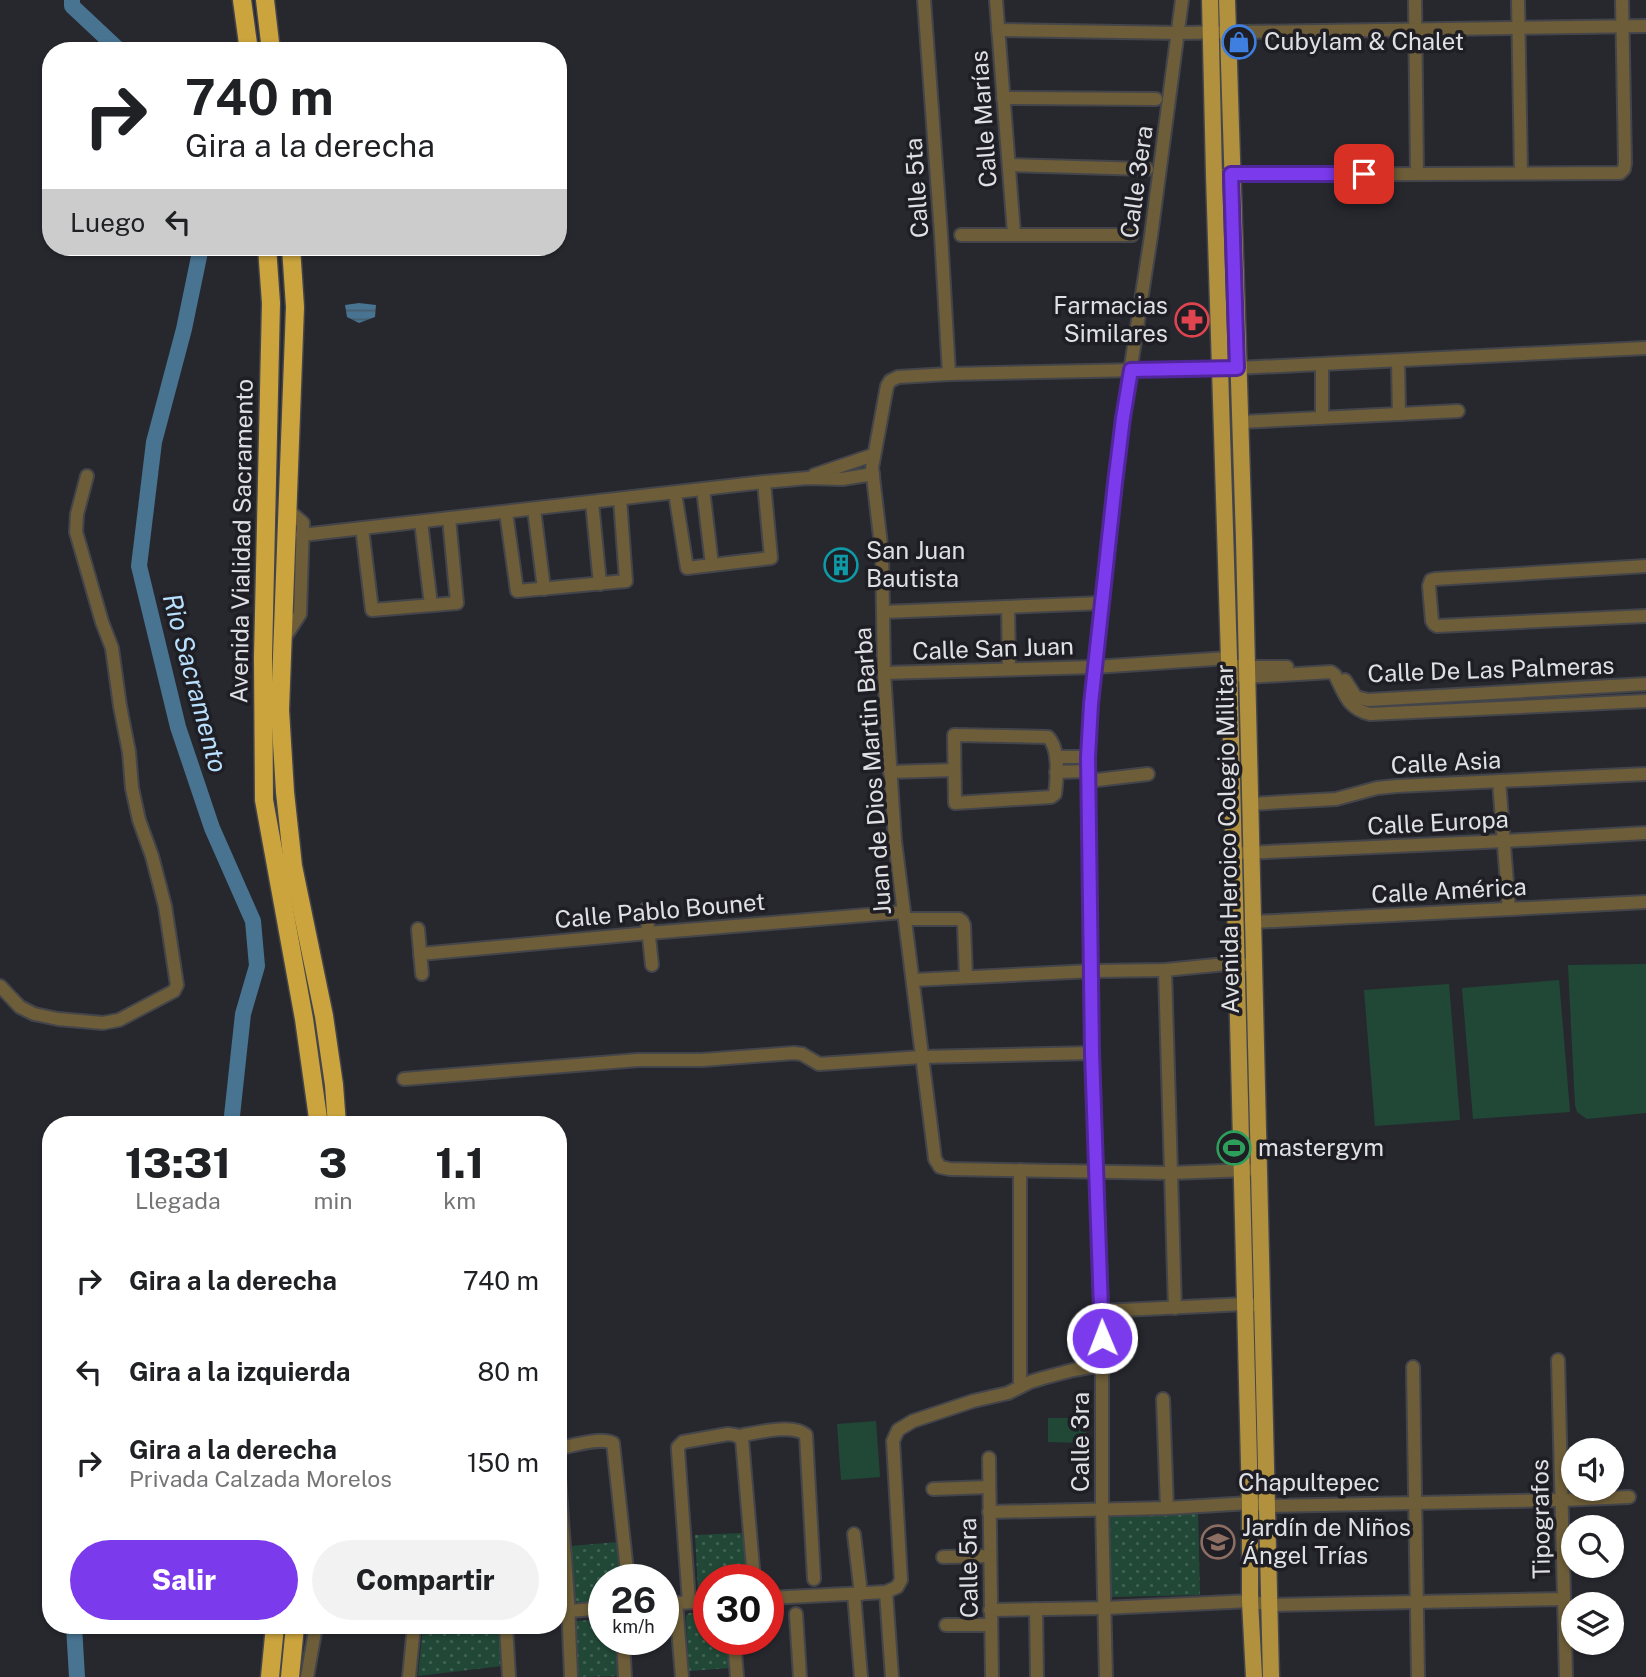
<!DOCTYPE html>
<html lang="es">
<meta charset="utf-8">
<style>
body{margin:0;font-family:"Public Sans",sans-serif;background:#f2f2f2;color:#202124;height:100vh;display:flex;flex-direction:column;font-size:26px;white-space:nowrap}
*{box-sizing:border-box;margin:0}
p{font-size:23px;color:#757577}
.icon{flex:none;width:38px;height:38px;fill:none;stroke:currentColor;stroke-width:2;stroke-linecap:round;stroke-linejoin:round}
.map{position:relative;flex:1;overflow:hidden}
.sheet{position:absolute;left:42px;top:1116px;width:525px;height:518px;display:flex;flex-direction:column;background:#fff;border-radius:28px;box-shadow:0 2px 5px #0004}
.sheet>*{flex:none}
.hud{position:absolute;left:42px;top:42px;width:525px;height:214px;border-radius:28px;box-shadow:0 2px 5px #0004;background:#fff;color:#202124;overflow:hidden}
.buttons{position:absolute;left:1561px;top:1438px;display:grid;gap:14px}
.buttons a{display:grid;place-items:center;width:63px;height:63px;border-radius:50%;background:#fff;box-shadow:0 2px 5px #0004;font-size:35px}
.speed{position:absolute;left:588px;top:1564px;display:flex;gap:14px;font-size:35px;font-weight:700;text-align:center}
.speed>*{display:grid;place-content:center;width:91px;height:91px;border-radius:50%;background:#fff;box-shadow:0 2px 5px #0004;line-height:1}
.speed small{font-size:18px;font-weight:400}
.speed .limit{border:10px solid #d22;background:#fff;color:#111}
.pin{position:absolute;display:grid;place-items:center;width:60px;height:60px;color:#fff;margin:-30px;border-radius:14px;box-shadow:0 4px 10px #0006}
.me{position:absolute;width:77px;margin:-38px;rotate:359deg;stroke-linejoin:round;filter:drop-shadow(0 0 5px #0008)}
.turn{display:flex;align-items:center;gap:24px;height:147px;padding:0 28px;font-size:32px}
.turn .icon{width:91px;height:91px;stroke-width:2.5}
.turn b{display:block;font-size:49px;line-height:60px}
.then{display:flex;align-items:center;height:66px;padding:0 28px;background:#0003;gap:14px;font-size:26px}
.eta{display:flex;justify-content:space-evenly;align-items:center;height:119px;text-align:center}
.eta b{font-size:42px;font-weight:800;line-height:49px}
.action{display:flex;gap:14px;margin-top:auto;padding:14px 28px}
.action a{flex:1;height:80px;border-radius:42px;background:#7c3aed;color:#fff;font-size:28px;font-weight:800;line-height:80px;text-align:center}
.action a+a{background:#f2f2f2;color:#202124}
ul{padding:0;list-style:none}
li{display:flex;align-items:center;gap:21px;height:91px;padding:0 28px}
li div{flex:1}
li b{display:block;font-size:26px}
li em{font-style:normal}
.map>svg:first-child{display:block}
.grass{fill:#214837}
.park{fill:url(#park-dots)}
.water{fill:url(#water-rules)}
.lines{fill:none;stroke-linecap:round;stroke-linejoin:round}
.river{stroke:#487391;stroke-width:16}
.minor-casing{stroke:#44454b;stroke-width:16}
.major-casing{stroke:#44454b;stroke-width:19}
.highway-casing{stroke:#44454b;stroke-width:21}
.minor{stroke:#6d5d38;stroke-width:12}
.major{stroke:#b1903e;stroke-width:16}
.highway{stroke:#cca43d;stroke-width:18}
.route-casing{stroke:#51269a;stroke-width:18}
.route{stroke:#7c3aed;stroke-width:12}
.labels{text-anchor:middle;stroke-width:7;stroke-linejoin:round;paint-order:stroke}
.poi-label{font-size:24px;fill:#dfe0e4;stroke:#1e1e24;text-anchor:start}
.street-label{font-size:24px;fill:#dfe0e4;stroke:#1e1e24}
.water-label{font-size:26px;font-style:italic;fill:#b8e0fd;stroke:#1e1e24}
</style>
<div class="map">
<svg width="1646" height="1677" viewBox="0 0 1646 1677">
<defs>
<pattern id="park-dots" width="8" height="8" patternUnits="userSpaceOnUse" patternTransform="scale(1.75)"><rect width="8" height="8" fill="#214837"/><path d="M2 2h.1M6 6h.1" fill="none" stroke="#416254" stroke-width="1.8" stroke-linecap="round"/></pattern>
<pattern id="water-rules" width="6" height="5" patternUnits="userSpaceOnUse" patternTransform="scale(1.75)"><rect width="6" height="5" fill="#487391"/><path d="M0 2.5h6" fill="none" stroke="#465d6e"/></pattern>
</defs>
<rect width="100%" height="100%" fill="#27282e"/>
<g class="grass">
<path d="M 1646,964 L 1646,1113 L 1587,1119 L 1577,1112 L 1575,1105 L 1568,965 Z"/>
<path d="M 1559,980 L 1570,1112 L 1473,1119 L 1462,988 Z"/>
<path d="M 1449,984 L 1460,1120 L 1375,1126 L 1364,990 Z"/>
<path d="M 1048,1418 L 1086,1418 L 1086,1443 L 1048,1442 Z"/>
<path d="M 876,1421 L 880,1477 L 841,1480 L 837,1424 Z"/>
</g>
<g class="park">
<path d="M 1110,1510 L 1198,1510 L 1200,1595 L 1111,1597 Z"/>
<path d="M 743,1533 L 746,1580 L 709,1580 L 709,1593 L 702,1593 L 698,1589 L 695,1535 Z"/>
<path d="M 618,1542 L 620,1580 L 604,1580 L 604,1601 L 579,1604 L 575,1600 L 571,1546 Z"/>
<path d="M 709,1612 L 709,1640 L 729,1640 L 731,1668 L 689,1671 L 686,1616 L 689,1613 Z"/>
<path d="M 604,1619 L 604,1640 L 617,1640 L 620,1676 L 577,1677 L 574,1625 L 577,1621 Z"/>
<path d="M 423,1626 L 476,1626 L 496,1628 L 500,1632 L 502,1666 L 418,1676 Z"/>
</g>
<path class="water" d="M 359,303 L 376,305 L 375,317 L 359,323 L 347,317 L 345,305 Z"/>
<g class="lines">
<g class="river">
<path d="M 72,0 L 72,6 L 120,51"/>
<path d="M 201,247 L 184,329 L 154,442 L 139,566 L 178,727 L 212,828 L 253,921 L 257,966 L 243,1014 L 231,1125"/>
<path d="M 74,1626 L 77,1677"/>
</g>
<defs>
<g id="minor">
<path d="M 924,0 L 941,234 L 949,374"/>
<path d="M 996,0 L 1014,234"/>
<path d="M 1415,0 L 1417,174"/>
<path d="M 1518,0 L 1521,173"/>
<path d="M 998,30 L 1179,33 L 1646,26"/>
<path d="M 1003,98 L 1156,99"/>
<path d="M 1009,165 L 1147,169"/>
<path d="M 1214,175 L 1620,173 L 1624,169 L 1625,163 L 1622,0"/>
<path d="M 961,235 L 1132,235"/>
<path d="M 1398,361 L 1399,414"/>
<path d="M 1322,418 L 1322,365"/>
<path d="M 1240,422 L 1458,411"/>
<path d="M 814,475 L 873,455"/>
<path d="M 703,489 L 712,565"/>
<path d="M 675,493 L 687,568 L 771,558 L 764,482"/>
<path d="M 592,502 L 600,584"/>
<path d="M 534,509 L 544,589"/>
<path d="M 506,512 L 517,591 L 626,581 L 620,499"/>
<path d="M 421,522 L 431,605"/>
<path d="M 362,528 L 372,610 L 457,603 L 449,518"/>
<path d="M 302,535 L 764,482 L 808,478 L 842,479 L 873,474"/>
<path d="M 1646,566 L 1435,579 L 1431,580 L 1429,586 L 1432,621 L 1434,624 L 1437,626 L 1646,616"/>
<path d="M 1008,607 L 1009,668"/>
<path d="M 883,612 L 1102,603"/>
<path d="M 283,640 L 300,614 L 303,523 L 287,509"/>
<path d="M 1229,665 L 1246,667 L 1287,667"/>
<path d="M 884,673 L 1095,667 L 1229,658"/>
<path d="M 1240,676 L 1247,677 L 1331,672 L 1335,675 C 1344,693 1348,709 1370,714 L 1646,701"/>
<path d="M 1345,680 L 1356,697 L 1368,700 L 1646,684"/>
<path d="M 954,735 L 1048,737 C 1060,749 1057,778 1055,794 L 1051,797 L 955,803 Z"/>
<path d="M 1056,757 L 1088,757"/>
<path d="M 890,772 L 954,770"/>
<path d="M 1056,772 L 1088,771"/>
<path d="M 1088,781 L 1148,774"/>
<path d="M 1499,781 L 1509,909"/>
<path d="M 1250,804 L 1336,799 L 1377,788 L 1397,786 L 1646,774"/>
<path d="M 1244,853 L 1505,841 L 1646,833"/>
<path d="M 646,909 L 652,965"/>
<path d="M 905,919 L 959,919 L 962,921 L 964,925 L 966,977"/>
<path d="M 1254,922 L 1646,902"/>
<path d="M 418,929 L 422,974"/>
<path d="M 420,954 L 649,933 L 903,912"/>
<path d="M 1165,970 L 1175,1308"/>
<path d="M 913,980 L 1092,971 L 1165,970 L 1236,963 L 1253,966"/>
<path d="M 0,986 L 20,1007 L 34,1014 L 58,1019 L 103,1023 L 119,1020 L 174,991 L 177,985 L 165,906 L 152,856 L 139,820 L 132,788 L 129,752 L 120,706 L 112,648 L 102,622 L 76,532 L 77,514 L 87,476"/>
<path d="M 404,1079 L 638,1060 L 702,1060 L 794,1053 L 802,1054 L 819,1064 L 922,1057 L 1092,1053"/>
<path d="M 1020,1170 L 1020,1386"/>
<path d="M 1248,1170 L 1171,1173 L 950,1169 L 940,1167 L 935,1159 L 895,841 L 884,673 L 882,554 L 872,468 L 887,386 L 890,381 L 898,377 L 949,374 L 1237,368 L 1646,348"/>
<path d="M 1102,1311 L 1245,1304 L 1261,1306"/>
<path d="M 1558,1360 L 1566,1677"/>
<path d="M 1413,1367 L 1418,1677"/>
<path d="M 1163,1399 L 1167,1508"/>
<path d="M 738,1436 C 756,1433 793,1423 806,1435 L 814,1579"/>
<path d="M 558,1451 L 561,1448 C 575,1445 600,1437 613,1443 L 628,1580"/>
<path d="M 989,1458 L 992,1677"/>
<path d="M 558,1464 L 568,1601 L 571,1677"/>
<path d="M 933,1489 L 989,1487"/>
<path d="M 989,1512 L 1167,1508 L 1250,1503 L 1268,1506 L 1561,1500 L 1629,1497"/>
<path d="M 854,1534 L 861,1594"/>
<path d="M 943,1557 L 990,1556"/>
<path d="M 886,1592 L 892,1677"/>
<path d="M 854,1594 L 861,1677"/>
<path d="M 768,1598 L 886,1592 L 897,1587 L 901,1580 L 893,1441 L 898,1430 L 913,1421 L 973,1401 L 1008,1393 L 1030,1382 L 1043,1378 L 1073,1370 L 1102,1365"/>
<path d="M 689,1602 L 678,1450 L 678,1447 L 683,1442 L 728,1434 L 735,1435 L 742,1439 L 754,1580"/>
<path d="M 663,1604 L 709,1601"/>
<path d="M 676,1604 L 682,1677"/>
<path d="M 1036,1609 L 1037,1677"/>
<path d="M 990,1610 L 1105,1608 L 1250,1601 L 1269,1605 L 1564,1599"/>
<path d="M 558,1612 L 604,1608"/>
<path d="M 796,1614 L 800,1677"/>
<path d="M 946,1625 L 991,1625"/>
<path d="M 506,1626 L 509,1677"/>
<path d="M 623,1640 L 625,1677"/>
<path d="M 734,1640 L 737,1677"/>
<path d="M 307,1677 L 316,1626"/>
<path d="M 409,1677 L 414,1626"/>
<path d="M 1106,1677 L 1102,1508 L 1102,1311 L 1092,1053 L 1088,757 L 1091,704 L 1123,418 L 1151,236 L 1182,0"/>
</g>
<g id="major">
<path d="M 1210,0 L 1214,175 L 1229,658 L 1250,1503 L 1250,1601 L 1254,1677"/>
<path d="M 1227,0 L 1244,540 L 1271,1677"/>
</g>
<g id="highway">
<path d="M 242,0 L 249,51"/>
<path d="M 265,0 L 271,51"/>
<path d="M 267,247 L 271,303 L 263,657 L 264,800 L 304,1019 L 319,1125"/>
<path d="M 291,247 L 295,307 L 280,710 L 285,792 L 293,866 L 324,1016 L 334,1085 L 337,1125"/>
<path d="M 270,1677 L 275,1626"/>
<path d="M 290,1677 L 295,1626"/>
</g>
</defs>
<use href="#minor" class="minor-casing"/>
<use href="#major" class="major-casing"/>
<use href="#highway" class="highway-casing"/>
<use href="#minor" class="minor"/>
<use href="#major" class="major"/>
<use href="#highway" class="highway"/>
</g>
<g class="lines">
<defs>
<path id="route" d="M 1102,1338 L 1092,1053 L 1088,757 L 1091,704 L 1115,483 L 1123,418 L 1131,370 L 1237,368 L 1231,174 L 1364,174"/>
</defs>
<use href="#route" class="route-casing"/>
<use href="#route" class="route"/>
</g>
<defs>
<symbol id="shop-ring" viewBox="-11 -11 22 22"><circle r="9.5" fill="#1e1e24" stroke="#3f7fe0" stroke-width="1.5"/><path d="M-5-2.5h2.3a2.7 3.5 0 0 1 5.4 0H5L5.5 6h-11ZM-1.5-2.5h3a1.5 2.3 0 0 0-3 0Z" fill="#3f7fe0"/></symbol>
<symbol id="pharmacy-ring" viewBox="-11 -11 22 22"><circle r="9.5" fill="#1e1e24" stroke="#e0444e" stroke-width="1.5"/><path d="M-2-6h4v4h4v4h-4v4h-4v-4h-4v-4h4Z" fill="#e0444e"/></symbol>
<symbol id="building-ring" viewBox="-11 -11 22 22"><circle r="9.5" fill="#1e1e24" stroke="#0f9aa8" stroke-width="1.5"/><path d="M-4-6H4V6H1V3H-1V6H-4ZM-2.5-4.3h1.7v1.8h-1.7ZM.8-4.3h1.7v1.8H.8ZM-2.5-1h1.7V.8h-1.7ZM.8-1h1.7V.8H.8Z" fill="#0f9aa8"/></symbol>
<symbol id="stadium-ring" viewBox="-11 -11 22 22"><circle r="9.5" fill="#1e1e24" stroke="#2e9e5b" stroke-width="1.5"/><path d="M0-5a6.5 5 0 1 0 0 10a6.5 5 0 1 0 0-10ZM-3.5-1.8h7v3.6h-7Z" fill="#2e9e5b"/></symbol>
<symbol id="school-ring" viewBox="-11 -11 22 22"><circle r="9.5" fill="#1e1e24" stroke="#8d6e63" stroke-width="1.5"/><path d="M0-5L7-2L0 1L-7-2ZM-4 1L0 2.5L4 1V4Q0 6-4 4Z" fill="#8d6e63"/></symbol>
</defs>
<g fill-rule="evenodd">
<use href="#shop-ring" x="1220" y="23" width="38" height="38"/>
<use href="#pharmacy-ring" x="1173" y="301" width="38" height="38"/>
<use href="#building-ring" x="822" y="546" width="38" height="38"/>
<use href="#stadium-ring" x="1215" y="1129" width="38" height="38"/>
<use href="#school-ring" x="1199" y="1523" width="38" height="38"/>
</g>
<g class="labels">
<g class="poi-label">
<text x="1264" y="50">Cubylam &amp; Chalet</text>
<text x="1168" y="314" text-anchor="end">Farmacias<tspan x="1168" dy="28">Similares</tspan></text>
<text x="866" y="559">San Juan<tspan x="866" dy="28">Bautista</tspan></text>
<text x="1258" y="1156">mastergym</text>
<text x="1242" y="1536">Jardín de Niños<tspan x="1242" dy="28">Ángel Trías</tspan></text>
</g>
<g class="street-label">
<text transform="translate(984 119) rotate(-94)" y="8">Calle Marías</text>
<text transform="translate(1137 182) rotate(-82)" y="8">Calle 3era</text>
<text transform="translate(917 188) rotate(-94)" y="8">Calle 5ta</text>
<text transform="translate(242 541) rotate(-89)" y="8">Avenida Vialidad Sacramento</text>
<text transform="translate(993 649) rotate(-2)" y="8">Calle San Juan</text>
<text transform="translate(1491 670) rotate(-2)" y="8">Calle De Las Palmeras</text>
<text transform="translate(1446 763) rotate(-3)" y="8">Calle Asia</text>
<text transform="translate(873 771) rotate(-94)" y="8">Juan de Dios Martin Barba</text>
<text transform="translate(1438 823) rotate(-3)" y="8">Calle Europa</text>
<text transform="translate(1228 839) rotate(-91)" y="8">Avenida Heroico Colegio Militar</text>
<text transform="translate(1449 891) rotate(-3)" y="8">Calle América</text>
<text transform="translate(660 911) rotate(-5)" y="8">Calle Pablo Bounet</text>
<text transform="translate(1081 1442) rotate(-90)" y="8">Calle 3ra</text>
<text x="1309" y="1491">Chapultepec</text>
<text transform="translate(1541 1519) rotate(-91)" y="8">Tipografos</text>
<text transform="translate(969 1568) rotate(-91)" y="8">Calle 5ra</text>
</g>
<g class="water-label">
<text transform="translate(195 683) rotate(75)" y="9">Rio Sacramento</text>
</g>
</g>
</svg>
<div class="buttons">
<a><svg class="icon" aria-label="sound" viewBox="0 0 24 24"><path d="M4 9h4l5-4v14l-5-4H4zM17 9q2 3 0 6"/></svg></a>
<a><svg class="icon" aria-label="search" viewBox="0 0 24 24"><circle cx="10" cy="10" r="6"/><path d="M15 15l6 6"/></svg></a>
<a><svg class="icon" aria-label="layers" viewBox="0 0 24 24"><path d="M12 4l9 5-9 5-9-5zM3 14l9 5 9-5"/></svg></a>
</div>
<div class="speed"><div>26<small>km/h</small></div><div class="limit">30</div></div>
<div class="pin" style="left:1364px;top:174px;background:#d93025"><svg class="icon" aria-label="arrive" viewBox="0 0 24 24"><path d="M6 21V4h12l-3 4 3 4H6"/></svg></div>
<svg class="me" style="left:1102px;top:1338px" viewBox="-20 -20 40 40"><circle r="17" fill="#7c3aed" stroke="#fff" stroke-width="3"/><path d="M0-11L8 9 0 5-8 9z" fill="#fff"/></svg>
<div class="hud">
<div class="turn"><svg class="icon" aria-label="right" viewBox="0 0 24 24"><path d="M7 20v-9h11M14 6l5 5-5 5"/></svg><div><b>740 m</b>Gira a la derecha</div></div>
<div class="then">Luego<svg class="icon" aria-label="left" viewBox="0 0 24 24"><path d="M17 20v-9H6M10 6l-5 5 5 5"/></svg></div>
</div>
<section class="sheet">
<div class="eta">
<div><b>13:31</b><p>Llegada</p></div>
<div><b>3</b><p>min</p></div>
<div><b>1.1</b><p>km</p></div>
</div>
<ul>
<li><svg class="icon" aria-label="right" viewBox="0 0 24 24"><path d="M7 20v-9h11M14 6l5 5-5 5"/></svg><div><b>Gira a la derecha</b></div><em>740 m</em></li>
<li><svg class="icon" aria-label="left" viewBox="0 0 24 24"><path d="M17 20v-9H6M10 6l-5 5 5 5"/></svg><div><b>Gira a la izquierda</b></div><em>80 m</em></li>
<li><svg class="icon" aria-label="right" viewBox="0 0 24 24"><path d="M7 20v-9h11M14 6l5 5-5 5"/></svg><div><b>Gira a la derecha</b><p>Privada Calzada Morelos</p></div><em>150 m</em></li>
</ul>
<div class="action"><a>Salir</a><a>Compartir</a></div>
</section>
</div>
